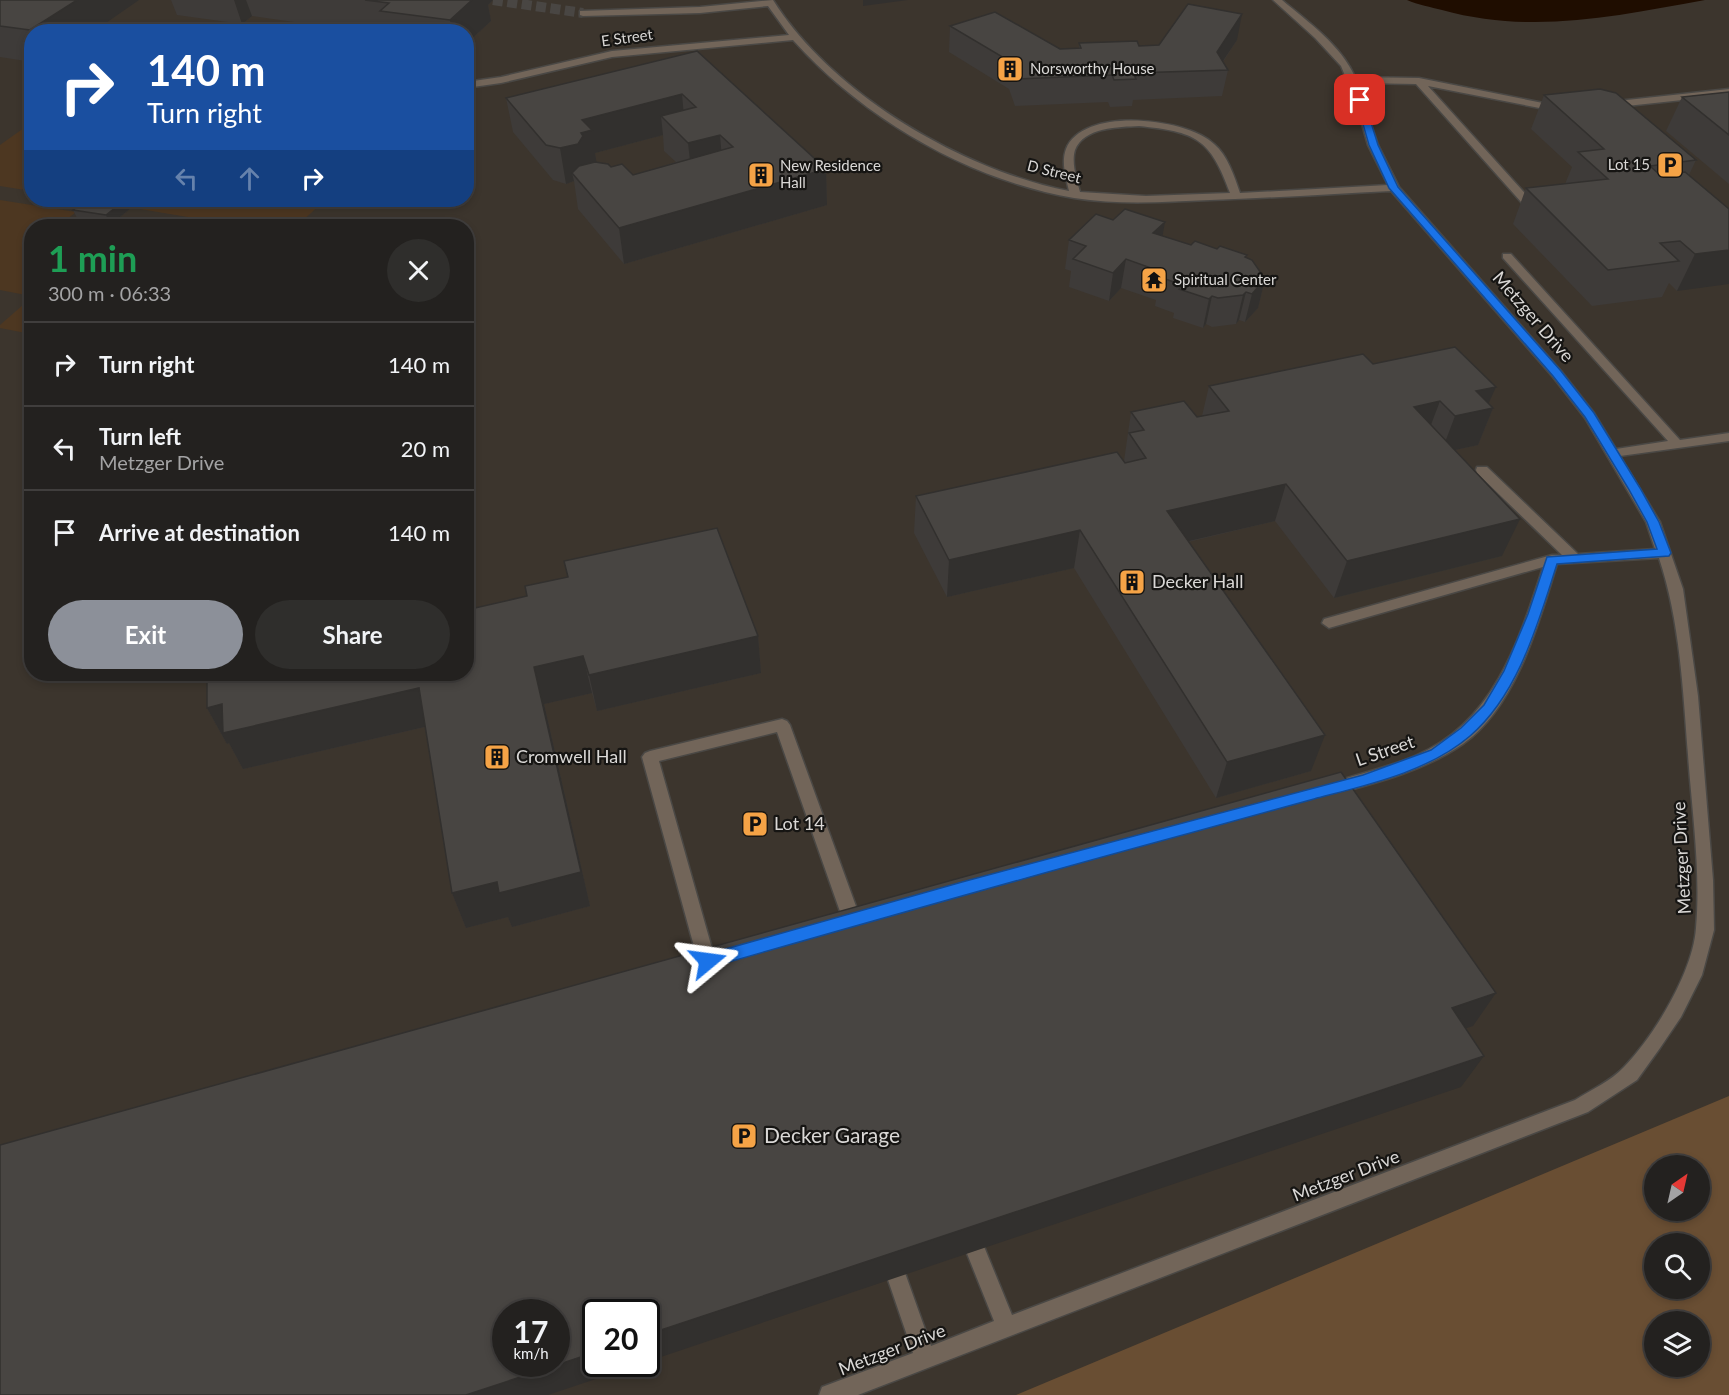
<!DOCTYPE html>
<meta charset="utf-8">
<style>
body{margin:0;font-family:Lato,sans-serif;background:#2f2e2c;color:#f1f3f6;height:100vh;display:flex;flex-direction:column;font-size:22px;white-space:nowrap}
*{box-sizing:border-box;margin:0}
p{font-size:20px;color:#a3a3a4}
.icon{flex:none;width:33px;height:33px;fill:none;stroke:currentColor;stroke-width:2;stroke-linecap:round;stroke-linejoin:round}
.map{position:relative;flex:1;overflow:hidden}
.side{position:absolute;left:24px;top:219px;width:450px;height:462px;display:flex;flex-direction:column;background:#23211f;border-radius:24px;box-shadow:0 3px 9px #0003,0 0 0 2px #403e3d}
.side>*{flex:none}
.banner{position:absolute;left:24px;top:24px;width:450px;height:183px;border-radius:24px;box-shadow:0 3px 9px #0003,0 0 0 2px #403e3d;background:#1a4fa0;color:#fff;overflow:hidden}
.needle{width:39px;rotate:34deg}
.controls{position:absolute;left:1644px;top:1155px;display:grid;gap:12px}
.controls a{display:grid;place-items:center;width:66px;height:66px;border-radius:50%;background:#23211f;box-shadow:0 3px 9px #0003,0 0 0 2px #403e3d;font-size:30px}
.speed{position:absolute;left:492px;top:1299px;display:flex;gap:12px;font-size:30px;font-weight:700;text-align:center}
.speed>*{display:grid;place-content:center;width:78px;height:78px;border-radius:50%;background:#23211f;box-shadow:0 3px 9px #0003,0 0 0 2px #403e3d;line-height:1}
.speed small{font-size:15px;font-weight:400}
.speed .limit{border:3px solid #111;border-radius:9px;background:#fff;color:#111}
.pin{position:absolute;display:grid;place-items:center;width:51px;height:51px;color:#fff;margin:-26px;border-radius:12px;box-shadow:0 3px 9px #0006}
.me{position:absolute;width:66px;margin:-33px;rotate:74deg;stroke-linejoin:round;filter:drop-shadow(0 0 4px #0008)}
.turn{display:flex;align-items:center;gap:21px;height:126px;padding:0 24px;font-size:27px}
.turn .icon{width:78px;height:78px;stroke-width:2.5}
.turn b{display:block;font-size:42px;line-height:51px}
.lanes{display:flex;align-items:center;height:57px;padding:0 24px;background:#0003;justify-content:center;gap:30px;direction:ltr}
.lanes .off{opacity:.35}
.round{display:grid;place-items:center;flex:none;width:63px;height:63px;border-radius:32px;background:#2f2e2c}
.head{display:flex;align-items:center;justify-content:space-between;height:102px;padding:0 24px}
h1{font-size:36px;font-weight:700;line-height:45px;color:#1e9e55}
.primary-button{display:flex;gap:12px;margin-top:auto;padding:12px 24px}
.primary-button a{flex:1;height:69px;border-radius:36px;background:#8c9099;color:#fff;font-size:24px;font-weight:700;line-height:69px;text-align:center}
.primary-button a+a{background:#2f2e2c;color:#f1f3f6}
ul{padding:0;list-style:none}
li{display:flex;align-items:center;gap:18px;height:84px;padding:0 24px;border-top:2px solid #403e3d}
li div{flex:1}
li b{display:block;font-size:22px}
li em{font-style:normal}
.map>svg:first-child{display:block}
.built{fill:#3c352d;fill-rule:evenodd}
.green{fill:#4d3721}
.forest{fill:#694e33;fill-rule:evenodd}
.water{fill:#1f0d00}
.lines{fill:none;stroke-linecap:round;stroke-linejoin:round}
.minor-tunnel{stroke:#494643;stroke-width:10;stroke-dasharray:10 4.5;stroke-linecap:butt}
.minor-casing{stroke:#4a4845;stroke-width:3}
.minor{fill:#726559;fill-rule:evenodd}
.wall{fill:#3e3b39;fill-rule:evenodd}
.shaded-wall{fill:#32302e}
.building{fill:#484542;stroke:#32302e;stroke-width:1.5;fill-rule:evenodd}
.route{fill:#1a73e8;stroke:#114b97;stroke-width:1.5}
.labels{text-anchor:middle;stroke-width:4.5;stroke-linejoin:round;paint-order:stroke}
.far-street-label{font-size:15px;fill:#dad8d6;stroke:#161513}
.far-poi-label{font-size:15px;fill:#dad8d6;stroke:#161513;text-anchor:start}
.street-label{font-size:18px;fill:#dad8d6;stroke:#161513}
.poi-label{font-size:18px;fill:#dad8d6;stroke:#161513;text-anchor:start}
.near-poi-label{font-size:21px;fill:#dad8d6;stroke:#161513;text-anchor:start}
</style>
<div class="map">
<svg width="1729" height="1395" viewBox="0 0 1729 1395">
<rect width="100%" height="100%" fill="#2f2c29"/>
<path class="built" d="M 0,0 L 1729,0 L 1729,1271 L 1700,1244 L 1654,1244 L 1654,1288 L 1481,1395 L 0,1395 ZM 32,32 L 466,32 L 466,200 L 32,200 ZM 32,226 L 466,226 L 466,674 L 32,674 ZM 1654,1166 L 1700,1166 L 1700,1210 L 1654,1210 ZM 506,1312 L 556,1312 L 556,1364 L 506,1364 ZM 596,1312 L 646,1312 L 646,1364 L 596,1364 Z"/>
<g class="green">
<path d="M 31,123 L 31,191 L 0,186 L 0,145 Z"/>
<path d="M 0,200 L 76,212 L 58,226 L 32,226 L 31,296 L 0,290 Z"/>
<path d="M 152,200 L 325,200 L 297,226 L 242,226 L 140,209 Z"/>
<path d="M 31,298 L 31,334 L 0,328 L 0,325 Z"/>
</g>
<path class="forest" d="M 1729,1096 L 1729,1395 L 1016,1395 ZM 1654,1166 L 1700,1166 L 1700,1210 L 1654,1210 ZM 1654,1244 L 1700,1244 L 1700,1288 L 1654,1288 ZM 1654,1322 L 1700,1322 L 1700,1366 L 1654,1366 Z"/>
<path class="water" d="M 1407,0 L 1705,0 C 1616,16 1532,35 1442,10 C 1431,7 1418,5 1407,0 Z"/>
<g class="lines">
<path class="minor-tunnel" d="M 493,0 L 583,13"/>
<defs>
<g id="minor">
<path d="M 773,0 C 832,94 962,170 1069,191 C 1066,178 1061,162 1066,149 C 1083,106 1187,118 1214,144 C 1228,156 1234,176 1240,193 L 1388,185 L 1368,145 L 1355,100 L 1341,66 L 1315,38 L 1273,0 L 1282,0 C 1308,22 1341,45 1355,77 L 1419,78 L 1563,107 L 1563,111 L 1560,112 L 1428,86 L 1539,209 L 1539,213 L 1531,213 L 1416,84 L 1357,83 L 1378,145 L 1399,187 L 1561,371 L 1594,413 L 1616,449 L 1668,441 L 1503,258 L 1503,254 L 1511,254 L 1680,440 L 1729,433 L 1729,441 L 1620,456 L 1660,522 L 1683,589 L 1698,696 L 1713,880 L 1714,930 L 1702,975 L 1681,1017 L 1660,1048 L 1637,1080 L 1588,1112 L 858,1395 L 819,1395 L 822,1387 L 913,1353 L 887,1277 L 890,1270 L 897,1267 L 904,1270 L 931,1346 L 994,1321 L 966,1251 L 969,1244 L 976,1241 L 983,1244 L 1012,1315 L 1575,1100 C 1591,1090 1611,1081 1624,1067 C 1654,1036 1693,972 1696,928 C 1701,871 1692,812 1688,755 C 1683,690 1680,621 1659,558 L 1557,564 C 1539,623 1516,707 1463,744 C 1424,771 1376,783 1331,795 L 1325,793 L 1323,789 L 1325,785 C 1356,774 1388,768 1417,755 C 1494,722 1519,641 1543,567 L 1329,628 L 1322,623 L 1324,619 L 1552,555 L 1562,555 L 1477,473 L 1476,470 L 1477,467 L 1487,467 L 1578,554 L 1655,549 L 1646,522 L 1585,418 L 1553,377 L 1391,191 C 1331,194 1270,198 1210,200 C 1165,202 1118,205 1074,198 C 969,180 864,119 793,40 L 612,57 L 501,83 L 466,88 L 466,82 L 501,77 L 612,51 L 789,35 L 768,6 L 700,13 L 583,16 L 580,15 L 580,11 L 700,7 ZM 1139,126 C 1196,132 1210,138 1230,193 L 1146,196 L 1080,192 C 1077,180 1071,163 1075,150 C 1084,127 1119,127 1139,126 Z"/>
<path d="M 218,26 L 222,29 L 220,32 L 210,32 Z"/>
<path d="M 1729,89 L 1729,95 L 1608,108 L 1603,105 L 1608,102 Z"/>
<path d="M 782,719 L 787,721 L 790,725 L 861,920 L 858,925 L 852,927 L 846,925 L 843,920 L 777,732 L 659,761 L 713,952 L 721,954 L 724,959 L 721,964 L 707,969 L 701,966 L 698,961 L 642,757 L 645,753 L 650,751 Z"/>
</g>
</defs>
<use href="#minor" class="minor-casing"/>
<use href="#minor" class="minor"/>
</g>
<g class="wall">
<path d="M 0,0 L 32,32 L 32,62 L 0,57 Z"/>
<path d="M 171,0 L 493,0 L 488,5 L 491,21 L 466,44 L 466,32 L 363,32 L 252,16 L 242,24 L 177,15 Z"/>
<path d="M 950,26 L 1060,49 L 1079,48 L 1079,43 L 1139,46 L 1237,40 L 1223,62 L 1228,70 L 1222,96 L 1133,100 L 1132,106 L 1110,107 L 1108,102 L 1015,106 L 1009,89 L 949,52 Z"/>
<path d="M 697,51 L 826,169 L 827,205 L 624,264 L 578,209 L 574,181 L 566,184 L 553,180 L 513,132 L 506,98 ZM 663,135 L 664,151 L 676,162 L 633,175 L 596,162 L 595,153 Z"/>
<path d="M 1729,92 L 1729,184 L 1666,131 L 1682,97 Z"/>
<path d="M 1544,95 L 1696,160 L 1689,175 L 1729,209 L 1677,291 L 1669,283 L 1662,297 L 1592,306 L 1513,224 L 1526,188 L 1565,184 L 1572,167 L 1531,129 Z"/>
<path d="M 86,200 L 134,200 L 136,204 L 110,225 L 78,220 L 73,210 Z"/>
<path d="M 1162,236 L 1191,245 L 1246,258 L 1261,273 L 1260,278 L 1265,279 L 1258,308 L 1245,322 L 1239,320 L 1236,324 L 1212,327 L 1206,324 L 1203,328 L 1173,318 L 1174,313 L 1155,306 L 1156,300 L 1121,288 L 1109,301 L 1069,287 L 1071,271 L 1065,269 L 1069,240 Z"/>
<path d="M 1373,364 L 1489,403 L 1493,408 L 1478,445 L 1455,450 L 1502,556 L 1334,598 L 1275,521 L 1188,542 L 1311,771 L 1216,798 L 1074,568 L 947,597 L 914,533 L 916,496 L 1124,461 L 1131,412 L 1197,417 L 1202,416 L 1209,386 Z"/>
<path d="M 564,561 L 758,636 L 761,673 L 597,711 L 592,693 L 544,704 L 590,906 L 512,927 L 508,917 L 466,928 L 452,893 L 425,727 L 243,769 L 229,743 L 227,744 L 207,708 L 527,596 L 568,577 Z"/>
</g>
<g class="shaded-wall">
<path d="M 77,0 L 139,0 L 93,32 L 32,32 L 32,33 L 30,30 Z"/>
<path d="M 234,0 L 246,0 L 252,16 L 242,24 Z"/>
<path d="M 469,0 L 493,0 L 488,5 L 491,21 L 466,44 L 466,32 L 452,32 L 450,20 Z"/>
<path d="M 863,0 L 908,0 L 863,6 Z"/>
<path d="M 1242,14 L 1237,40 L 1217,70 L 1217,52 Z"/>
<path d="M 682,94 L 685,128 L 661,116 L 663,135 L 595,153 L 597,165 L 572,173 L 574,181 L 566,184 L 560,148 L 581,133 L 582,120 Z"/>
<path d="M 720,135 L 723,170 L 692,179 L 688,143 Z"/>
<path d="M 826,169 L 827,205 L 624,264 L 619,228 Z"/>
<path d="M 125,200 L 134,200 L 136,204 L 110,225 L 106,215 Z"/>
<path d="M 1165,222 L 1160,250 L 1153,233 Z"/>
<path d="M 1729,250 L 1729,284 L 1677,291 L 1695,254 Z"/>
<path d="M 1126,259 L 1121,288 L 1109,301 L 1113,273 Z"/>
<path d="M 1261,273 L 1258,286 L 1265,279 L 1258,308 L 1245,322 L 1252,294 L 1258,277 Z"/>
<path d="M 1246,292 L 1239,320 L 1236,324 L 1243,295 Z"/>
<path d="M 1212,296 L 1206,324 L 1203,328 L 1209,299 Z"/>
<path d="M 1496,387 L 1486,409 L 1493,408 L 1478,445 L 1441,453 L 1455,416 L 1476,391 Z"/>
<path d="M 1440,401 L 1426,438 L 1414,407 Z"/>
<path d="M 1286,484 L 1275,521 L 1159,548 L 1167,511 Z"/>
<path d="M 1520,519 L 1502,556 L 1334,598 L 1347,561 Z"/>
<path d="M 1080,530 L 1074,568 L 947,597 L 949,560 Z"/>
<path d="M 758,636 L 761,673 L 597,711 L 589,675 Z"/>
<path d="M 583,656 L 592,693 L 544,704 L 590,906 L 512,927 L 508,917 L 466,928 L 452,893 L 534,667 Z"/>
<path d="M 419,688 L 433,725 L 243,769 L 229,743 L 227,744 L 207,708 L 222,704 Z"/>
<path d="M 1325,735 L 1311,771 L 1216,798 L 1227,762 Z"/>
<path d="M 1496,993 L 1473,1026 L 1431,1040 L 1452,1008 Z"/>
<path d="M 1484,1056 L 1461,1087 L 646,1362 L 646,1335 Z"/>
<path d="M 596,1352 L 596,1364 L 641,1364 L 548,1395 L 466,1395 Z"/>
</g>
<g class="building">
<path d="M 0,0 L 77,0 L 30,30 L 0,26 Z"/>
<path d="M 365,0 L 472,0 L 450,20 L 380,11 L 389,3 Z"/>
<path d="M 1188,4 L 1242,14 L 1217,52 L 1228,70 L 1133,73 L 1136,79 L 1114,80 L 1112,75 L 1017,79 L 1011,62 L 950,26 L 995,12 L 1060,49 L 1081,48 L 1079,43 L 1137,41 L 1139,46 L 1159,45 Z"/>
<path d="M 697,51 L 826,169 L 619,228 L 572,173 L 579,166 L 595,162 L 608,164 L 611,167 L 622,164 L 633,175 L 733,147 L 720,135 L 688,143 L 661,116 L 696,107 L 682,94 L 582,120 L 592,130 L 581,133 L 583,136 L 578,144 L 560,148 L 546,145 L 506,98 Z"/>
<path d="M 1600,89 L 1616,93 L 1696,160 L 1650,166 L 1660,175 L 1685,172 L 1729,209 L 1729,250 L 1695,254 L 1680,241 L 1660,243 L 1679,261 L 1608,270 L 1526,188 L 1608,179 L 1578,152 L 1604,149 L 1544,95 Z"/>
<path d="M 1729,92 L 1729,135 L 1682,97 Z"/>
<path d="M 86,200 L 125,200 L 106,215 L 73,210 Z"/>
<path d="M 1125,209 L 1165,222 L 1153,233 L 1191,245 L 1195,241 L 1217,249 L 1220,246 L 1247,255 L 1245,257 L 1252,260 L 1261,273 L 1258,277 L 1265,279 L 1252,294 L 1246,292 L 1243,295 L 1218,298 L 1212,296 L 1209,299 L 1179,289 L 1182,285 L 1160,277 L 1165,273 L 1126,259 L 1113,273 L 1073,259 L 1086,246 L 1069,240 L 1096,214 L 1113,220 Z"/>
<path d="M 1455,347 L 1496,387 L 1476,391 L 1493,408 L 1455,416 L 1440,401 L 1414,407 L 1520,519 L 1347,561 L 1286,484 L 1167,511 L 1325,735 L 1227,762 L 1080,530 L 949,560 L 916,496 L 1117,452 L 1125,463 L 1146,458 L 1129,433 L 1144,430 L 1131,412 L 1184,401 L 1197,417 L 1229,411 L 1209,386 L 1363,354 L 1373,364 Z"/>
<path d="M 717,528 L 758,636 L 589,675 L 583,656 L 534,667 L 581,872 L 499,893 L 497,882 L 452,893 L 419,688 L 223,733 L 222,704 L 207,708 L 207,674 L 466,674 L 466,610 L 527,596 L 525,586 L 568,577 L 564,561 Z"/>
<path d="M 1341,772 L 1496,993 L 1452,1008 L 1484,1056 L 646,1335 L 646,1312 L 596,1312 L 596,1352 L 466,1395 L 0,1395 L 0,1145 ZM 506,1312 L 556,1312 L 556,1364 L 506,1364 Z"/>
</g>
<path class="route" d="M 1360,97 L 1364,100 L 1378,145 L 1398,187 L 1561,371 L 1594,413 L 1640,488 L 1659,522 L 1671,553 L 1669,556 L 1557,564 C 1538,623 1519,694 1470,736 C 1428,772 1367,785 1314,799 C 1274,810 1234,821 1194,832 C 1031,876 869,922 708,968 L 702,966 L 700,961 L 702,956 L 708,954 L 962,882 L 1363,775 L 1431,750 L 1461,728 L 1484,705 L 1504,671 L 1528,614 L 1547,557 L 1657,549 L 1647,522 L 1628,488 L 1585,417 L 1553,376 L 1389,188 L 1369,145 L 1356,100 Z"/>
<defs>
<symbol id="building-square" viewBox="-11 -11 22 22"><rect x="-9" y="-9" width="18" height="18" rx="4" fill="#f5a346" stroke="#161513"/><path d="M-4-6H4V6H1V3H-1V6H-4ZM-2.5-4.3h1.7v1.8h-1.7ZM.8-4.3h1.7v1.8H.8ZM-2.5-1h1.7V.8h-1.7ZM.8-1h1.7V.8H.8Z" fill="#111"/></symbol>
<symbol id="parking-square" viewBox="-11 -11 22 22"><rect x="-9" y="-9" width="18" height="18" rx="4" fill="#f5a346" stroke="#161513"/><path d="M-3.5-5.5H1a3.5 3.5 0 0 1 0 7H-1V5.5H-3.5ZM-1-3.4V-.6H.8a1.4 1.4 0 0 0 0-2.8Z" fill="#111"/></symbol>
<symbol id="temple-square" viewBox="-11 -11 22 22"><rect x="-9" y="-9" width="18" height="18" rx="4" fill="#f5a346" stroke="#161513"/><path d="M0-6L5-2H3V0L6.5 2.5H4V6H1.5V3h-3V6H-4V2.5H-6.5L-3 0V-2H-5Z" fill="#111"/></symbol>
</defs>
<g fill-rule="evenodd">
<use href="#building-square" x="995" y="54" width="30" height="30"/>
<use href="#parking-square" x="1655" y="150" width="30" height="30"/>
<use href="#building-square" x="746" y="160" width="30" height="30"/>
<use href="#temple-square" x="1139" y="265" width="30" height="30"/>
<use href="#building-square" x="1117" y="567" width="30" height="30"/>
<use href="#building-square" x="482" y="742" width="30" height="30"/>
<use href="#parking-square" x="740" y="809" width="30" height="30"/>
<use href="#parking-square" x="729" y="1121" width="30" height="30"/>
</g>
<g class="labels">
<g class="far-street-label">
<text transform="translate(627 38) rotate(-8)" y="5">E Street</text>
<text transform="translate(1054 172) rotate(14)" y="5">D Street</text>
</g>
<g class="far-poi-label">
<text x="1030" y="74">Norsworthy House</text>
<text x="1650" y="170" text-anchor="end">Lot 15</text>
<text x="780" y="171">New Residence<tspan x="780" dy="17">Hall</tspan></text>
<text x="1174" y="285">Spiritual Center</text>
</g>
<g class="street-label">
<text transform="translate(1533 317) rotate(49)" y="6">Metzger Drive</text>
<text transform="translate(1385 751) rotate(-19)" y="6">L Street</text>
<text transform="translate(1682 858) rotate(-93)" y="6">Metzger Drive</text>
<text transform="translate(1346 1176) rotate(-21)" y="6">Metzger Drive</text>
<text transform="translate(892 1350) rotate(-21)" y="6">Metzger Drive</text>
</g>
<g class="poi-label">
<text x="1152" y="588">Decker Hall</text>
<text x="516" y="763">Cromwell Hall</text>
<text x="774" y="830">Lot 14</text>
</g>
<g class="near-poi-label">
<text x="764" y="1143">Decker Garage</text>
</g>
</g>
</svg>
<div class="controls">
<a><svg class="needle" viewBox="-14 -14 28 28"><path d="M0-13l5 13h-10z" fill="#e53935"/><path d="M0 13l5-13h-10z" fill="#a3a3a4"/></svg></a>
<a><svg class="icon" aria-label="search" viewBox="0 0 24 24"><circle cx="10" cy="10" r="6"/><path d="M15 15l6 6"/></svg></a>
<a><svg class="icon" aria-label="layers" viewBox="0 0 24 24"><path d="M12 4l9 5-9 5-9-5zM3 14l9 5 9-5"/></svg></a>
</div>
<div class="speed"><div>17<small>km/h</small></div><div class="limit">20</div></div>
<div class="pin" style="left:1360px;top:100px;background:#d93025"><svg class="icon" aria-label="arrive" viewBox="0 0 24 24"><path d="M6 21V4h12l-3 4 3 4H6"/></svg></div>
<svg class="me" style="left:708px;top:961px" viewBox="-20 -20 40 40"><path d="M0-17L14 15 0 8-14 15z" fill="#1a73e8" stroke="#fff" stroke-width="4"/></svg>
<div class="banner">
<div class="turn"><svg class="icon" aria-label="right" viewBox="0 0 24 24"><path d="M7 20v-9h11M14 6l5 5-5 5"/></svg><div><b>140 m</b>Turn right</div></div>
<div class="lanes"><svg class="icon off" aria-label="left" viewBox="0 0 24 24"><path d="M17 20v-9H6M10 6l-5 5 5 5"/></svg><svg class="icon off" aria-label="ahead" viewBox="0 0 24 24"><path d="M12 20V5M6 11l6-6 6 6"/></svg><svg class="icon" aria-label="right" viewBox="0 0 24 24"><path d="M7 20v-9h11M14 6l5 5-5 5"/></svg></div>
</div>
<section class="side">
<div class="head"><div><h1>1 min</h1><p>300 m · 06:33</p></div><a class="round"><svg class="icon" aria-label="close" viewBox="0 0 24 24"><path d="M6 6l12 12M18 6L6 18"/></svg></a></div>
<ul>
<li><svg class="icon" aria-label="right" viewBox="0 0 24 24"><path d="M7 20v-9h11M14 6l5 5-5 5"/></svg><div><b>Turn right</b></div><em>140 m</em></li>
<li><svg class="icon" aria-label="left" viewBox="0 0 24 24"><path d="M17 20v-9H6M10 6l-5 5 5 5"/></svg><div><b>Turn left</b><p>Metzger Drive</p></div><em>20 m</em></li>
<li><svg class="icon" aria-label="arrive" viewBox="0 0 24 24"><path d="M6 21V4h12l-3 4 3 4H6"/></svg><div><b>Arrive at destination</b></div><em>140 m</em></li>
</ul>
<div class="primary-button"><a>Exit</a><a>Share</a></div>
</section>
</div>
